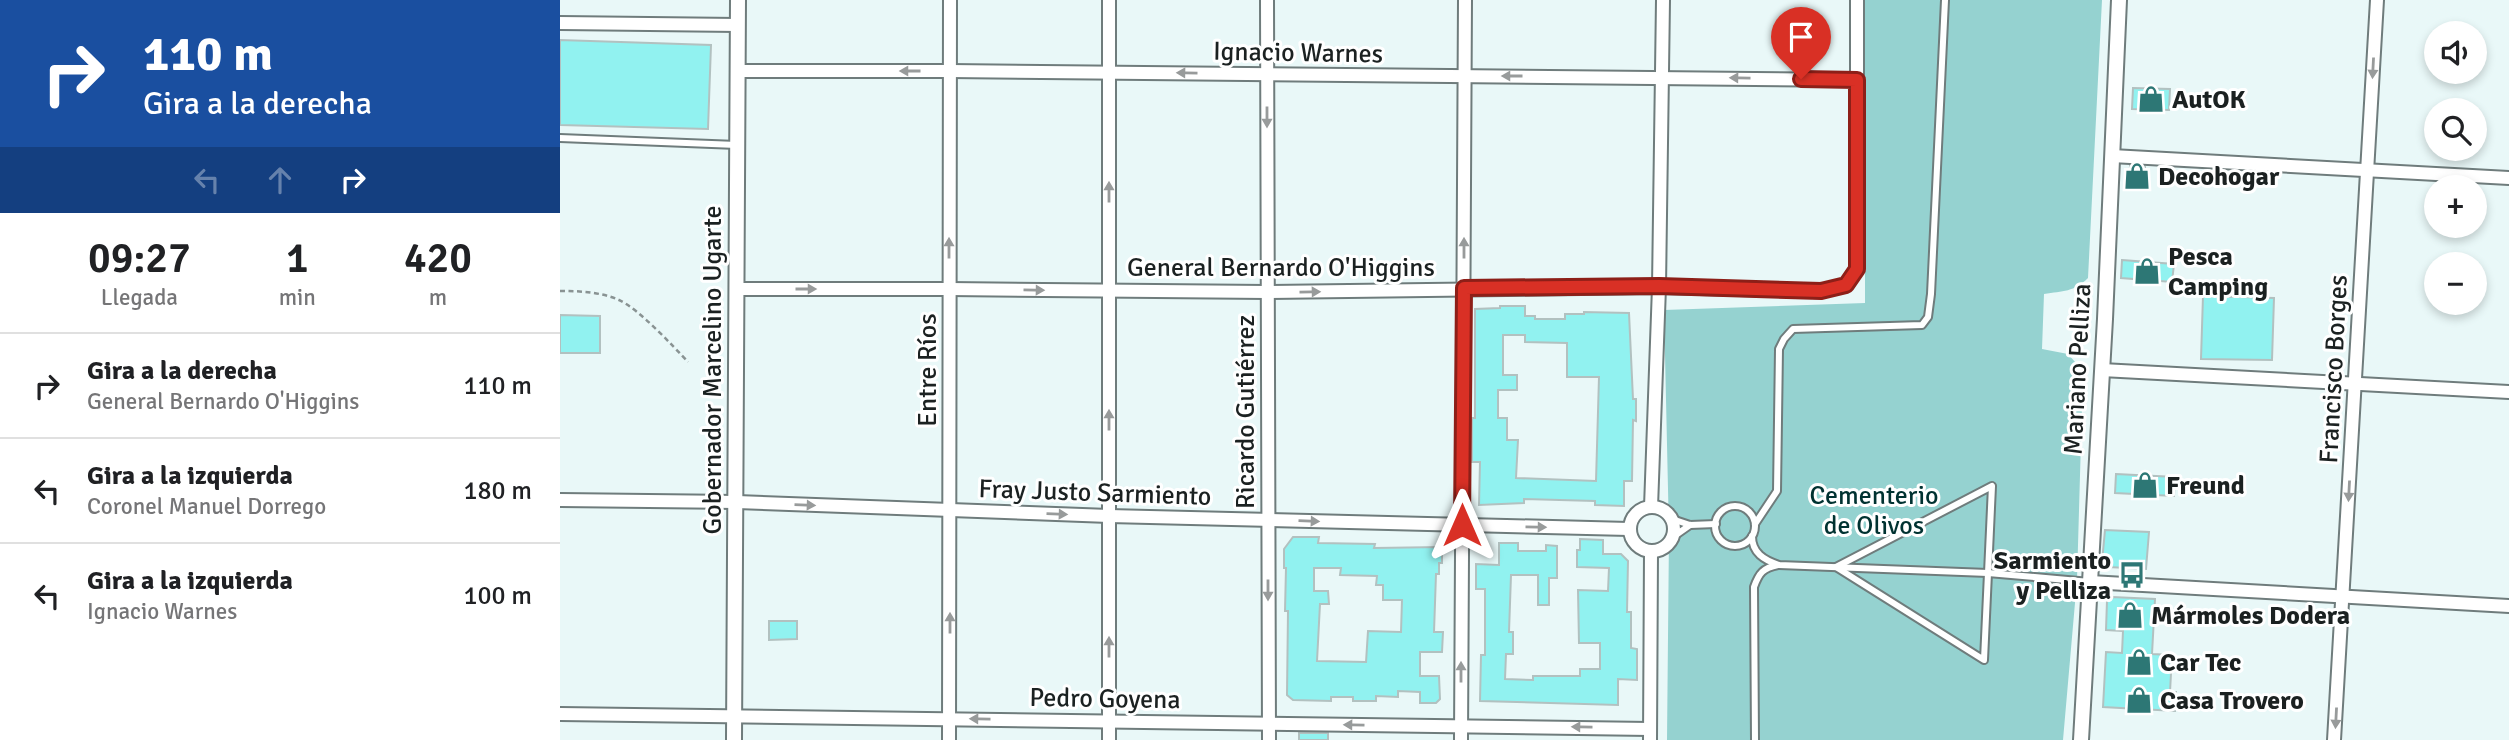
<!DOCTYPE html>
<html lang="es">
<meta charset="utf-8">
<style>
body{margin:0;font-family:Signika,sans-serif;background:#f2f2f2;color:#202124;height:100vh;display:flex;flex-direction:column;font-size:26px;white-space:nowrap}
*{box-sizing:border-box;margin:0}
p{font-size:23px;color:#757577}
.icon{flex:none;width:38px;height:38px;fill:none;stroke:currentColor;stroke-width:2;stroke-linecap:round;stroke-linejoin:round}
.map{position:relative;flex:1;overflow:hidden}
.details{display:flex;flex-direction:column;background:#fff;width:560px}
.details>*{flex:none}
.guide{background:#1a4fa0;color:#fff;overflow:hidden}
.controls{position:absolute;left:1864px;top:21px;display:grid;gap:14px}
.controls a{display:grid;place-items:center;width:63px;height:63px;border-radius:50%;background:#fff;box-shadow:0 4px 10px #0003;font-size:35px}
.pin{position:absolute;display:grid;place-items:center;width:60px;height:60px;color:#fff;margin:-72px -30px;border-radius:50% 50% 50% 0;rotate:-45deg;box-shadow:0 0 7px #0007}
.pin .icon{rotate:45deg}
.me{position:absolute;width:77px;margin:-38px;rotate:0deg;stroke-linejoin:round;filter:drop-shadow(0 0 5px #0008)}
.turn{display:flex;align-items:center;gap:24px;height:147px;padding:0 28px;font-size:32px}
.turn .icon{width:91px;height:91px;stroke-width:2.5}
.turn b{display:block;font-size:49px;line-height:60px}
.lanes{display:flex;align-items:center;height:66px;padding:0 28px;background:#0003;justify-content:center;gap:35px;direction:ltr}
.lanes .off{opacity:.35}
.eta{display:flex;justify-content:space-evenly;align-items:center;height:119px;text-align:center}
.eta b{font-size:42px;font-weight:600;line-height:49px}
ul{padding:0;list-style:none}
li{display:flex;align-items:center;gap:21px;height:105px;padding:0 28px;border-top:2px solid #e0e0e0}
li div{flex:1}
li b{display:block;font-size:26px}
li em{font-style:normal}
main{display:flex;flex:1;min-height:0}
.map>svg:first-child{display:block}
.green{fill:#95d2d0}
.building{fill:#91f2f0;stroke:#b2c1c0;stroke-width:2;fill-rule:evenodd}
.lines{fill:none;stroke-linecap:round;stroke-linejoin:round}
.service-casing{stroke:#6f7c7c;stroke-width:10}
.minor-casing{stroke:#6f7c7c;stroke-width:16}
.tertiary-casing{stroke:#6f7c7c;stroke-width:18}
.path{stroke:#899393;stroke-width:2.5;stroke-dasharray:5 3.5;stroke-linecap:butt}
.service{stroke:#fff;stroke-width:6}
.minor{stroke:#fff;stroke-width:12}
.tertiary{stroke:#fff;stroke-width:14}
.oneway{fill:#989b9b}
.route-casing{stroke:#8d1f18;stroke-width:18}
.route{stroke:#d93025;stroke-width:12}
.labels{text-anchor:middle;stroke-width:6;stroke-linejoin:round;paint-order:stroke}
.street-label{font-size:26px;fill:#1b2121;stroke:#fff}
.poi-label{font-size:26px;font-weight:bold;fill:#1b2121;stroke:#fff;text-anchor:start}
.park-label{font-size:26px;fill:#003231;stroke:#fff}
</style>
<main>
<section class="details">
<div class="guide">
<div class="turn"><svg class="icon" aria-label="right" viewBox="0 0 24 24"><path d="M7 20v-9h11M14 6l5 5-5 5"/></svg><div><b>110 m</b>Gira a la derecha</div></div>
<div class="lanes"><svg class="icon off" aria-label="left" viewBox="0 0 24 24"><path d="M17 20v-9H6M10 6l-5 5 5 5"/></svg><svg class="icon off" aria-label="ahead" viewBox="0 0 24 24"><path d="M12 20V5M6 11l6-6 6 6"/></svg><svg class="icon" aria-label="right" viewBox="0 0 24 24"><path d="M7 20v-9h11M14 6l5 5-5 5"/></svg></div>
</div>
<div class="eta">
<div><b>09:27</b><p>Llegada</p></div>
<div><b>1</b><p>min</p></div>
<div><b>420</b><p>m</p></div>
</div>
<ul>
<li><svg class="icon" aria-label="right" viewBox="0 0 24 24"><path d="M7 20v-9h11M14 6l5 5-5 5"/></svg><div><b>Gira a la derecha</b><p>General Bernardo O'Higgins</p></div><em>110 m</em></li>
<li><svg class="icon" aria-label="left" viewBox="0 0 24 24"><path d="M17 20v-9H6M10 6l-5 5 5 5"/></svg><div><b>Gira a la izquierda</b><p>Coronel Manuel Dorrego</p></div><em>180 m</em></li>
<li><svg class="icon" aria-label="left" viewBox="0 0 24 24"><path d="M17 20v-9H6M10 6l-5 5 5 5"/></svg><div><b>Gira a la izquierda</b><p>Ignacio Warnes</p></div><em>100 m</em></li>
</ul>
</section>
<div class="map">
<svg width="1949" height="740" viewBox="0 0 1949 740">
<rect width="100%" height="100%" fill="#e9f8f8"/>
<path class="green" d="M 1305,0 L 1542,0 L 1528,278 C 1514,292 1503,291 1484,294 L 1482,349 L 1508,354 L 1523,371 L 1517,580 L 1503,740 L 1107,740 L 1109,533 L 1104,310 L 1305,303 Z"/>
<g class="building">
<path d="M 0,40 L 151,45 L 148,129 L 0,125 Z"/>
<path d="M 1573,88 L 1610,89 L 1609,110 L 1572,109 Z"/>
<path d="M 1570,166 L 1585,167 L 1584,186 L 1569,186 Z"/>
<path d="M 1562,260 L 1614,264 L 1612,282 L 1561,278 Z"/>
<path d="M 1643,296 L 1714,298 L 1712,360 L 1641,359 Z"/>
<path d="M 940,306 L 965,306 L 965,316 L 975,316 L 975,319 L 1005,319 L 1005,314 L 1024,314 L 1024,312 L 1069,313 L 1073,399 L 1076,399 L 1076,421 L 1073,420 L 1072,481 L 1064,481 L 1064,506 L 1035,505 L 1035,501 L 964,499 L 964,503 L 919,505 L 920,462 L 912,462 L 912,418 L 915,418 L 915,309 L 940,308 ZM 943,335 L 965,335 L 965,342 L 1007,343 L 1007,377 L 1039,377 L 1036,481 L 956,478 L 958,440 L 947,440 L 947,418 L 938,418 L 938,390 L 957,390 L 957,375 L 943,375 Z"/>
<path d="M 0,315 L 40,316 L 40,353 L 0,353 Z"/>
<path d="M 1556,474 L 1615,477 L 1614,496 L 1555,493 Z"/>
<path d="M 1545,530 L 1589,532 L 1586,569 L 1548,567 L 1542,562 Z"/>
<path d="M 733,537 L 759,537 L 758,543 L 815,544 L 814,548 L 882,547 L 882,563 L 879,563 L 879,574 L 876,574 L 874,632 L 883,632 L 882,652 L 860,652 L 860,676 L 879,676 L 880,699 L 876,703 L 860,703 L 860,692 L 838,691 L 838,697 L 816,696 L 816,701 L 793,701 L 793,697 L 771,697 L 771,701 L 733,700 L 727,695 L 728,611 L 725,611 L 726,568 L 724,568 L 724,549 ZM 754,568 L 781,568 L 780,575 L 817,576 L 816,585 L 823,585 L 823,600 L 842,600 L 841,632 L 808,631 L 806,662 L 757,661 L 760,604 L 769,604 L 768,591 L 754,591 Z"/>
<path d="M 1020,539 L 1043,540 L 1043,554 L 1061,554 L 1068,561 L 1067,612 L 1071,612 L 1071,648 L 1077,649 L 1077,680 L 1058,679 L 1058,705 L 920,701 L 921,655 L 925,655 L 925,589 L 916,589 L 916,564 L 939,565 L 939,543 L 958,543 L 958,551 L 986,551 L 986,545 L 997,546 L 997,578 L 989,578 L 989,605 L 978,605 L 978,575 L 951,575 L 949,632 L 953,632 L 953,654 L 946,654 L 945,679 L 973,680 L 973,676 L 1020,676 L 1020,669 L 1040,669 L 1040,643 L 1019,643 L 1018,590 L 1048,591 L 1049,568 L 1017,567 L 1017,550 L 1020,550 Z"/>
<path d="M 1552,597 L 1595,599 L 1592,654 L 1612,655 L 1610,692 L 1616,692 L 1615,711 L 1543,707 L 1546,652 L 1562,653 L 1563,631 L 1546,630 L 1547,601 Z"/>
<path d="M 209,621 L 237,621 L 237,639 L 209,640 Z"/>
<rect x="739" y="733" width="29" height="7"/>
</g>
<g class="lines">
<defs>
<g id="service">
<path d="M 0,138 L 177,145"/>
<path d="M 1432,486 L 1424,660 L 1276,567 Z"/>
<circle cx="1175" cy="526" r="20"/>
<path d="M 1112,519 L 1130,525 L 1156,524"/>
<path d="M 1195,524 L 1217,491 L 1219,349 L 1224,339 L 1233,329 L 1362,325 L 1368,317 L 1371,294 L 1385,0"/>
<path d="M 1192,536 C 1192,553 1204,560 1219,565 L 1428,573 L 1530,582"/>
<path d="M 1113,537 L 1130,525"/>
<path d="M 1195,740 L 1194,587 C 1199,573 1203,568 1218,565"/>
</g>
<g id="minor">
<path d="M 707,0 L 709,740"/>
<path d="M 0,23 L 178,25"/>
<path d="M 178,71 L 390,71 L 1297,80"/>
<path d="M 1552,156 L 1949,178"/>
<path d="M 178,289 L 389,289 L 707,292 L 1099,287 L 1261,291 L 1286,285 L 1297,269 L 1297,0"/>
<path d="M 1542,370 L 1949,392"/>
<path d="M 0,500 L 177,502 L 549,516 L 1069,529"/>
<circle cx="1092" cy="529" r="22"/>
<path d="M 1091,507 L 1099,287 L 1103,0"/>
<path d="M 1530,582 L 1949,606"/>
<path d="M 0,714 L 1090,729"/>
<path d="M 389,740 L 390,0"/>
<path d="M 549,740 L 549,0"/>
<path d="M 901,740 L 905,0"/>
<path d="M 1090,740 L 1091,552"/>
<path d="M 1774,740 L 1817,0"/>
</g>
<g id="tertiary">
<path d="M 174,740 L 178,0"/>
<path d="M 1521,740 L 1545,319 L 1559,0"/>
</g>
</defs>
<use href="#service" class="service-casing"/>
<use href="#minor" class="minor-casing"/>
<use href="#tertiary" class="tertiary-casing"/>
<path class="path" d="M 0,291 C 20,291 41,292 59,300 C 79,309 113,346 128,362"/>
<use href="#service" class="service"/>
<use href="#minor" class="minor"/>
<use href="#tertiary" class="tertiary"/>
</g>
<defs><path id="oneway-solid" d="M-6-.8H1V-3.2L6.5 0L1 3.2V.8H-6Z" transform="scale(1.75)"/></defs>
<g class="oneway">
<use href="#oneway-solid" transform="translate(1813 68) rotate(93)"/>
<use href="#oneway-solid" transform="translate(350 71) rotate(180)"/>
<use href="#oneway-solid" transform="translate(627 73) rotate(-179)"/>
<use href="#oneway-solid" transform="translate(952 76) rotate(-180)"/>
<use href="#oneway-solid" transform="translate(1180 78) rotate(-179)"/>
<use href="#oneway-solid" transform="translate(707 117) rotate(90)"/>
<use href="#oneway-solid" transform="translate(549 192) rotate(-90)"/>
<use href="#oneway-solid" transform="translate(389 248) rotate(-90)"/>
<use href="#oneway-solid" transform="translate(904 248) rotate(-90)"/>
<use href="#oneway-solid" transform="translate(246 289)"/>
<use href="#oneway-solid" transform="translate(474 290) rotate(1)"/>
<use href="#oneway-solid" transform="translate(750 292) rotate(-1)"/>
<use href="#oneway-solid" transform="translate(549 420) rotate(-90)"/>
<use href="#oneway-solid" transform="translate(1789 491) rotate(93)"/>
<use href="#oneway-solid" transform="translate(245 505) rotate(2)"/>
<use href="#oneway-solid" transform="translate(497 514) rotate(2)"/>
<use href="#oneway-solid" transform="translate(749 521) rotate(2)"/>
<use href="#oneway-solid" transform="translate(976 527) rotate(1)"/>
<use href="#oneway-solid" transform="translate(708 590) rotate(90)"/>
<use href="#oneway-solid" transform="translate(390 623) rotate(-90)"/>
<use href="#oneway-solid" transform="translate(549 647) rotate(-90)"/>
<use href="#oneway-solid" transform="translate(901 672) rotate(-90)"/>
<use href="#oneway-solid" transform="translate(1776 718) rotate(93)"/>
<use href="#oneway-solid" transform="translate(420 719) rotate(-179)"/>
<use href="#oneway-solid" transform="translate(794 725) rotate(-179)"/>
<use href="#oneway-solid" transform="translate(1022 727) rotate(-179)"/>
</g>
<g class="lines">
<defs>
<path id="route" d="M 902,525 L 904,288 L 1099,286 L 1261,291 L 1286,285 L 1297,269 L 1297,80 L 1241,79"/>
</defs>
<use href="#route" class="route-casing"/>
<use href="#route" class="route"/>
</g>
<defs>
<symbol id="shop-bare" viewBox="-9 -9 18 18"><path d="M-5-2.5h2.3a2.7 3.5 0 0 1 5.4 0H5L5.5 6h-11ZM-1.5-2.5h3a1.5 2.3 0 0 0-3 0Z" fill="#2d7775" stroke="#fff" stroke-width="2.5" paint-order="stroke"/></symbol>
<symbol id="bus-bare" viewBox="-9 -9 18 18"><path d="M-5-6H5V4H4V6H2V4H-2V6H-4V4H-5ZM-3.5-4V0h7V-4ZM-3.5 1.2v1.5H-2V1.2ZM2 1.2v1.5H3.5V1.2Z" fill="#2d7775" stroke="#fff" stroke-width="2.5" paint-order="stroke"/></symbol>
</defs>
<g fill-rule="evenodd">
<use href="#shop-bare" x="1572" y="80" width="38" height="38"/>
<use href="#shop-bare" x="1558" y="157" width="38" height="38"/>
<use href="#shop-bare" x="1568" y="252" width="38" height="38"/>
<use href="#shop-bare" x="1566" y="466" width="38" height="38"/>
<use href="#bus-bare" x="1553" y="556" width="38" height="38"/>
<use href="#shop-bare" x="1551" y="596" width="38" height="38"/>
<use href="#shop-bare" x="1560" y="643" width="38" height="38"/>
<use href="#shop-bare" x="1560" y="681" width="38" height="38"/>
</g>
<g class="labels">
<g class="street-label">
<text transform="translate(738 52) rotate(1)" y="9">Ignacio Warnes</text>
<text x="721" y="276">General Bernardo O'Higgins</text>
<text transform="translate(1517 369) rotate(-87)" y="9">Mariano Pelliza</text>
<text transform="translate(1773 369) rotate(-87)" y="9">Francisco Borges</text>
<text transform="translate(152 370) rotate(-90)" y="9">Gobernador Marcelino Ugarte</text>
<text transform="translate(367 370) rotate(-90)" y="9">Entre Ríos</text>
<text transform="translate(685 412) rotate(-90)" y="9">Ricardo Gutiérrez</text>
<text transform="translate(535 492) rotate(2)" y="9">Fray Justo Sarmiento</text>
<text transform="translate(545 698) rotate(1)" y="9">Pedro Goyena</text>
</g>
<g class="poi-label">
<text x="1612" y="108">AutOK</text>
<text x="1598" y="185">Decohogar</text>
<text x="1608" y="265">Pesca<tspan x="1608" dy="30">Camping</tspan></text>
<text x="1606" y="494">Freund</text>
<text x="1551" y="569" text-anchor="end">Sarmiento<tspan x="1551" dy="30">y Pelliza</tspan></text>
<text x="1591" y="624">Mármoles Dodera</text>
<text x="1600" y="671">Car Tec</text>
<text x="1600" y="709">Casa Trovero</text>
</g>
<g class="park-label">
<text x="1314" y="504">Cementerio<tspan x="1314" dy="30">de Olivos</tspan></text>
</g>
</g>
</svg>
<div class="controls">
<a><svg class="icon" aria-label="sound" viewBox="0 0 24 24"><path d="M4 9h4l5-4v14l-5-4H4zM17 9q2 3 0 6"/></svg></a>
<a><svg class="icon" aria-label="search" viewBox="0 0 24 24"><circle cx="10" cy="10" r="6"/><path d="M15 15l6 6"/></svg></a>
<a>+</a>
<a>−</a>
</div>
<div class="pin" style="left:1241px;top:79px;background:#d93025"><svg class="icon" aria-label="arrive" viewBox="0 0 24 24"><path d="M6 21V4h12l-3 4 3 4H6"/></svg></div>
<svg class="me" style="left:902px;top:525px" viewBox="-20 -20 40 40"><path d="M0-17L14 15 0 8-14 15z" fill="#d93025" stroke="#fff" stroke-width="4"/></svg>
</div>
</main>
